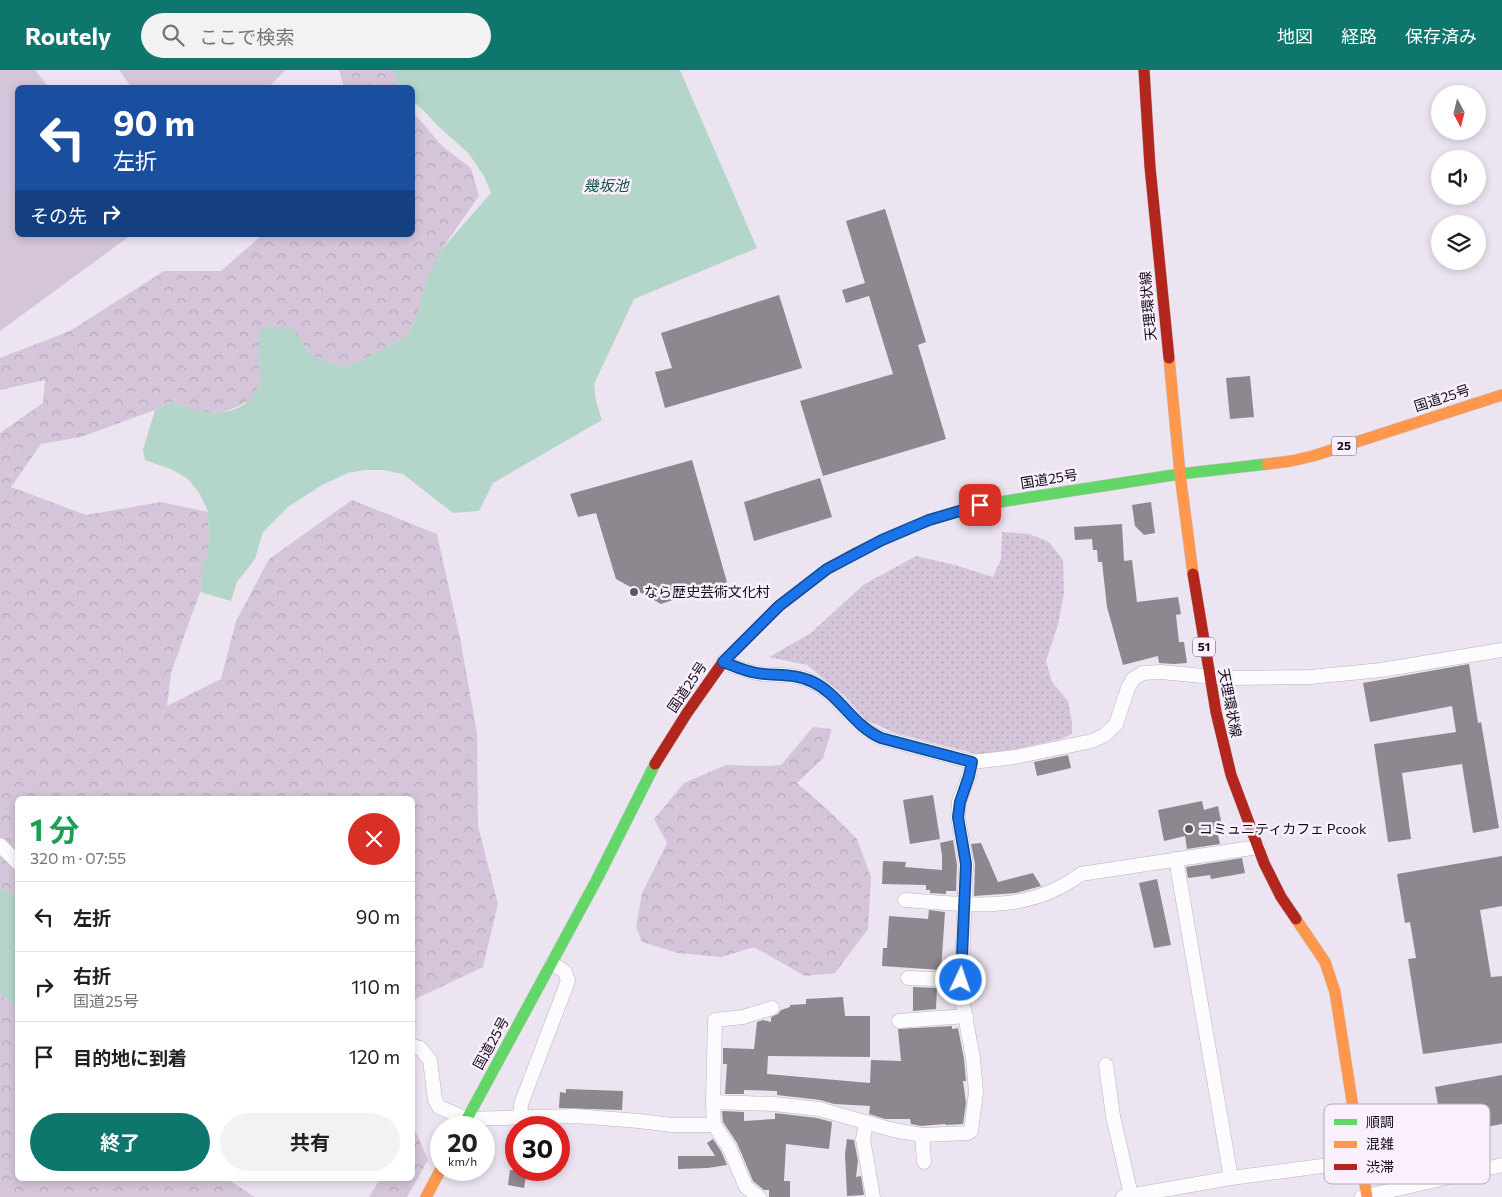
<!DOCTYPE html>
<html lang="ja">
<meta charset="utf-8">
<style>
body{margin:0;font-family:Commissioner,"Noto Sans JP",sans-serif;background:#f2f2f2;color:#202124;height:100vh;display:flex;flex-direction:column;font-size:19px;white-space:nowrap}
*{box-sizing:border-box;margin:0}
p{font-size:16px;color:#757577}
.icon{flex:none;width:28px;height:28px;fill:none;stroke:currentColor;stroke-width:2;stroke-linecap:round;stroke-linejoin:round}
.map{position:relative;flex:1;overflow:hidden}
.side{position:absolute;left:15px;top:726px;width:400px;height:385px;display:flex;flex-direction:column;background:#fff;border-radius:8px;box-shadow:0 2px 8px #0003}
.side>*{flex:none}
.banner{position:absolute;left:15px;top:15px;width:400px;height:152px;border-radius:8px;box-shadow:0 2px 8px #0003;background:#1a4fa0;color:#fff;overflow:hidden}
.needle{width:32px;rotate:173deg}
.buttons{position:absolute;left:1431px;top:15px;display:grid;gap:10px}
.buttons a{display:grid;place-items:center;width:55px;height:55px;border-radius:50%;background:#fff;box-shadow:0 2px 8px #0003;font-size:25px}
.speed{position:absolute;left:430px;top:1046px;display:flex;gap:10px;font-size:25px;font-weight:700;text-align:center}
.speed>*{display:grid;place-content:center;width:65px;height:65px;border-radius:50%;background:#fff;box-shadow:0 2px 8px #0003;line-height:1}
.speed small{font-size:12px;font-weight:400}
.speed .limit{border:8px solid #d22;background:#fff;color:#111}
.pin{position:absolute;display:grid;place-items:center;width:42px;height:42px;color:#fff;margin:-21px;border-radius:10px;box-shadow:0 2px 8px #0006}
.me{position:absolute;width:55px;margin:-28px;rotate:3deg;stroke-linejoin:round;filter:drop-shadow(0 0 4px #0008)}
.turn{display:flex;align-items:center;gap:18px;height:105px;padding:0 15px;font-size:22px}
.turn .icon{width:65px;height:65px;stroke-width:2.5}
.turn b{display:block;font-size:35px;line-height:42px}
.then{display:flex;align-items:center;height:48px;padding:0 15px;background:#0003;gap:10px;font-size:19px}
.round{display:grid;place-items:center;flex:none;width:52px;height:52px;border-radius:26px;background:#f2f2f2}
.headline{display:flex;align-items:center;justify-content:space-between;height:85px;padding:0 15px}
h1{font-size:30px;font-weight:700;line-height:38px;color:#1e9e55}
.button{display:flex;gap:10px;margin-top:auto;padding:10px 15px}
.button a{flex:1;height:58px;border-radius:30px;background:#0f766e;color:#fff;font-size:20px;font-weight:700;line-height:58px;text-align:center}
.button a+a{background:#f2f2f2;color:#202124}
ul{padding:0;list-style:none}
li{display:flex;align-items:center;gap:15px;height:70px;padding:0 15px;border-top:1px solid #e0e0e0}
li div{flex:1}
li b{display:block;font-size:19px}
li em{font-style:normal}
header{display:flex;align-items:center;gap:30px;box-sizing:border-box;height:70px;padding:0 25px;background:#0f766e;color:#fff}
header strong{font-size:24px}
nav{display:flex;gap:28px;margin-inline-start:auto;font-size:18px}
.search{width:350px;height:45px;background:#f2f2f2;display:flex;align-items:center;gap:12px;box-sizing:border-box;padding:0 18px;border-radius:28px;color:#757577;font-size:19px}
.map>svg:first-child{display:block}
.grass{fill:url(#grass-dots)}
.forest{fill:url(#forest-crowns)}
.garden{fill:#d5c5da}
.water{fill:#b4d6ca}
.building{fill:#8d8790}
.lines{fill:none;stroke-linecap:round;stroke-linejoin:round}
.street-casing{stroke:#bbb4be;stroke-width:15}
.fast-casing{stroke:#c9c5cb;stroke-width:12}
.slow-casing{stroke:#c9c5cb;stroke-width:12}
.jam-casing{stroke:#c9c5cb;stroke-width:12}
.street{stroke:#fcfbfd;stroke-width:14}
.fast{stroke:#63d668;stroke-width:11}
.slow{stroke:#ff974d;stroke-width:11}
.jam{stroke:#b3261e;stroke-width:11}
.route-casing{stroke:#114b97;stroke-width:12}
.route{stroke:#1a73e8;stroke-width:9}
.poi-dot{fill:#5f5861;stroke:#f9effd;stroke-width:2}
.labels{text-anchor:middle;stroke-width:5;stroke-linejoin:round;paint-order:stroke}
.shield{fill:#f9effd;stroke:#57505a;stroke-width:1}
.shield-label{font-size:12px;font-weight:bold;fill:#120c14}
.street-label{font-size:14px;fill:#120c14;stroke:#f9effd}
.poi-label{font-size:14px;fill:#120c14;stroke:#f9effd;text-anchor:start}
.water-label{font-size:15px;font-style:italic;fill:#0e523d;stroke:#f9effd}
.key{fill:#f9effd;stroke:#b4abb7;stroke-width:1}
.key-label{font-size:14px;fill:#120c14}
</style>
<header>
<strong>Routely</strong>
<div class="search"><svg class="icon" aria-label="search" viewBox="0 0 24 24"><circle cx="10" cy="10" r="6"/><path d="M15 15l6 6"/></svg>ここで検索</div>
<nav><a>地図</a><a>経路</a><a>保存済み</a></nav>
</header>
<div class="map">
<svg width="1502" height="1127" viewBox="0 0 1502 1127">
<defs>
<pattern id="grass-dots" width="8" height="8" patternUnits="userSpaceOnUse" patternTransform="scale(1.25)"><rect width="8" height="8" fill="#d5c5da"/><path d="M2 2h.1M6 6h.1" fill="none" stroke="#b6a8ba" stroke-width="1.8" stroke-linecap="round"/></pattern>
<pattern id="forest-crowns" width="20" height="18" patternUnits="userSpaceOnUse" patternTransform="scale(1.25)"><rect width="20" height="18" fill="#d5c5da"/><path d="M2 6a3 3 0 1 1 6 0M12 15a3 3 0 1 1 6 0" fill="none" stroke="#b6a8ba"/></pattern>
</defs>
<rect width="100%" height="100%" fill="#ede4f1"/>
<path class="grass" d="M 1002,462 L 1029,464 L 1049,472 L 1063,490 L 1064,523 L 1058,555 L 1046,591 L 1052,612 L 1068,631 L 1072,653 L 1072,664 L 1061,669 L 984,686 L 895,663 L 866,650 L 845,626 L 807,595 L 769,587 L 811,563 L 863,515 L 916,486 L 955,495 L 993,507 L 1001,489 Z"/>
<g class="forest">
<path d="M 339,0 L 395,0 L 398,17 L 344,17 Z"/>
<path d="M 413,42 L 442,76 L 471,98 L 479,126 L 441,180 L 415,251 L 406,266 L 363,290 L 342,297 L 312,286 L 305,276 L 259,263 L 259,296 L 262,310 L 252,328 L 243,334 L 222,343 L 204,342 L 188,339 L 172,332 L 155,340 L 81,367 L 41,374 L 11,417 L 86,445 L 161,432 L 208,442 L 209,477 L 202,504 L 200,522 L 171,603 L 167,636 L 221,609 L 236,551 L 269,489 L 352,430 L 437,464 L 460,568 L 477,663 L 478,756 L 498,834 L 483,897 L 413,930 L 412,729 L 18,729 L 17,827 L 0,817 L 0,363 L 43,333 L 45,310 L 0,320 L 0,288 L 70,261 L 164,201 L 221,201 L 262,165 L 412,165 Z"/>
<path d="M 813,657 L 832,659 L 823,688 L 797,713 L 827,739 L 857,769 L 871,807 L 868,859 L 835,903 L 805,906 L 754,877 L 722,887 L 677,883 L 642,872 L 636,857 L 642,823 L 667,773 L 654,749 L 684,713 L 726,695 L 766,696 L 781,695 Z"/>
<path d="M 0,924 L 17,937 L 18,1109 L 227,1109 L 255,1127 L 0,1127 Z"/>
<path d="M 413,1061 L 416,1062 L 428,1090 L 407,1127 L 369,1127 L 380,1109 L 412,1109 Z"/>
</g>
<g class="garden">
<path d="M 0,0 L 35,0 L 48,17 L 18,18 L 18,165 L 131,165 L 0,261 Z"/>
<path d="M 119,0 L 285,0 L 269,17 L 132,18 Z"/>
</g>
<g class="water">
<path d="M 394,0 L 680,0 L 757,178 L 634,229 L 594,314 L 596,331 L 602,350 L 493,413 L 479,441 L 453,443 L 403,404 L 383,400 L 365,400 L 348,403 L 322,415 L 288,437 L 263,462 L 255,489 L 237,512 L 231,531 L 200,522 L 203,496 L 209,476 L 208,442 L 200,424 L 188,409 L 173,400 L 145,390 L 143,380 L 155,340 L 172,332 C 198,344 240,352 256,320 C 258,318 261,313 261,310 C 262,305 259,299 259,295 C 258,284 259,274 259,263 L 266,257 L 292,258 L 312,286 L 342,297 L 363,290 L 406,266 L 415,251 L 429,203 L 441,180 L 491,123 L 484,106 L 469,84 L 438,56 L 419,36 L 413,33 L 412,18 L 398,17 Z"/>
<path d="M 0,817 L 17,827 L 17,937 L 0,924 Z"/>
</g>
<g class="building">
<path d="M 885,139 L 926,272 L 918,275 L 946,369 L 823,406 L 800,331 L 893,304 L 869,226 L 846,233 L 842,220 L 865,213 L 846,151 Z"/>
<path d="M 779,225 L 802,298 L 665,338 L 655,302 L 672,298 L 661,263 Z"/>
<path d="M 1250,306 L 1254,347 L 1230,349 L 1226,308 Z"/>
<path d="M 692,390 L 727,512 L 661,534 L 616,509 L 596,443 L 578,447 L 570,424 Z"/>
<path d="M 820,408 L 832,447 L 754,471 L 744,432 Z"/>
<path d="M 1151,432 L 1155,463 L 1144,465 L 1135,456 L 1132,435 Z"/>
<path d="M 1122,454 L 1124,491 L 1132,490 L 1137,532 L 1178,527 L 1181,544 L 1176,545 L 1179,572 L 1184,572 L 1187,593 L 1174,594 L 1159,593 L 1158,586 L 1123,595 L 1107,537 L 1102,492 L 1098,492 L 1097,480 L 1093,480 L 1092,469 L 1075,470 L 1074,457 Z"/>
<path d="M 1469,594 L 1478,653 L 1481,652 L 1499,758 L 1473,763 L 1462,694 L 1402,703 L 1411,769 L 1388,772 L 1374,674 L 1456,662 L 1452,636 L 1370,652 L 1363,613 Z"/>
<path d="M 1068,685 L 1071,698 L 1037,706 L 1034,692 Z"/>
<path d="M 933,725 L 940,769 L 910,774 L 903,730 Z"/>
<path d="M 1202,731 L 1204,740 L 1218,736 L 1221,751 L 1215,752 L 1220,774 L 1187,779 L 1185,766 L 1164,771 L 1158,740 Z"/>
<path d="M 953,770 L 957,795 L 956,821 L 946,821 L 946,824 L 930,823 L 930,820 L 926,820 L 926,815 L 882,814 L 883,791 L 906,792 L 905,797 L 942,800 L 942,785 L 940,773 Z"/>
<path d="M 981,773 L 998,812 L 1033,803 L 1041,816 L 1016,823 L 974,826 L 975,794 L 971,774 Z"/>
<path d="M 1502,786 L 1502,836 L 1480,840 L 1491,907 L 1502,906 L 1502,973 L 1423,984 L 1408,889 L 1416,888 L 1410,852 L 1405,853 L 1397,804 Z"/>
<path d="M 1242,788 L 1245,803 L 1211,809 L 1210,805 L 1188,808 L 1186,797 Z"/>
<path d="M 1157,809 L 1171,875 L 1154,878 L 1139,813 Z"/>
<path d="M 929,840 L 945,842 L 941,900 L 882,896 L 883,878 L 887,878 L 889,846 L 928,849 Z"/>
<path d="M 913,917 L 937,918 L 936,939 L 913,941 Z"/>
<path d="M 843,927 L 845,946 L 870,946 L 870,987 L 768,986 L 767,1004 L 870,1013 L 871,990 L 901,991 L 898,959 L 952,956 L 952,959 L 958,958 L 964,989 L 966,1011 L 963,1011 L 966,1033 L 963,1054 L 946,1055 L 945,1054 L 921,1056 L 911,1054 L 910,1049 L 885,1049 L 869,1044 L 870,1036 L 834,1034 L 820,1030 L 777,1025 L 777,1021 L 744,1020 L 744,1024 L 725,1024 L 727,994 L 723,994 L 723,978 L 754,979 L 757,952 L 763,950 L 771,952 L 771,947 L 778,944 L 781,940 L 790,937 L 790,935 L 806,934 L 806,929 Z"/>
<path d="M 1502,1005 L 1502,1054 L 1443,1065 L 1435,1017 Z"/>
<path d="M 566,1019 L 623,1021 L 622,1040 L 559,1038 L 560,1022 L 566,1023 Z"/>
<path d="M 722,1041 L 744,1042 L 744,1051 L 775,1049 L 775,1043 L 817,1048 L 832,1052 L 829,1079 L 786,1074 L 784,1111 L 790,1111 L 790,1127 L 769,1127 L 769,1120 L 764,1120 L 753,1111 L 737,1073 L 723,1052 Z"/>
<path d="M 713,1069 L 721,1081 L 727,1095 L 708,1098 L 678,1099 L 678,1086 L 715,1086 L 707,1073 Z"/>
<path d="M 847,1069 L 854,1070 L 858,1091 L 856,1107 L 861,1106 L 864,1125 L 847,1126 L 845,1084 Z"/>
<path d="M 510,1100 L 527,1100 L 524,1118 L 508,1115 Z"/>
</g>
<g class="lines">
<defs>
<g id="street">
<path d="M 723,592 C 732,595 742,600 752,602 C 772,607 793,602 813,612 C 840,625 851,655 881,668 L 972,692 L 1015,687 L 1092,671 L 1105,665 L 1116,654 L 1128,618 L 1133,609 L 1143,603 L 1161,602 L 1224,608 L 1310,607 L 1381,600 L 1502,580"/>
<path d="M 0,775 L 18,793"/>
<path d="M 1176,789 L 1231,1108 L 1360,1091"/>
<path d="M 905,830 C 969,834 1026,845 1081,804 L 1258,777"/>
<path d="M 908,908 L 961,910"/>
<path d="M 899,951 L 966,946"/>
<path d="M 412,976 L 420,978 L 430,990 L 435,1030 L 439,1037 L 467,1049 L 575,1046 L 639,1051 L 672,1055 L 714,1055"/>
<path d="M 1106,995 L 1113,1046 L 1131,1125"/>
<path d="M 713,1032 L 715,950 L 743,947 L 772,938"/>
<path d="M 520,1048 L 521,1034 L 568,911 L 565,902 L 552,893"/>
<path d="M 866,1053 L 863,1069 L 873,1127"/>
<path d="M 922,1065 L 924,1092"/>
<path d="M 759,1127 L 746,1117 L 729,1077 L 714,1055 L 713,1032 L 774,1034 L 819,1039 L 893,1060 L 922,1065 L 968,1063 L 971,1061 L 976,1022 L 973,988 L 961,924 L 966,794 L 958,747 L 959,732 L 969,706 L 972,692"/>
<path d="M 1123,1127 L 1231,1108"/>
<path d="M 1362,1127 L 1502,1095"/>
</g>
<g id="fast">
<path d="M 856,483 L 882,470 L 929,450 L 980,435 L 1180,404 L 1267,394"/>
<path d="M 462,1058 L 596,811 L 655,694"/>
</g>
<g id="slow">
<path d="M 1169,288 L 1180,404 L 1193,504"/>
<path d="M 1267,394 L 1291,391 L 1313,386 L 1502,325"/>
<path d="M 1296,849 L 1325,892 L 1335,922 L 1367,1127"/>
<path d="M 426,1127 L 441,1099"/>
</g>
<g id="jam">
<path d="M 1144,0 L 1150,97 L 1169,288"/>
<path d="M 1193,504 L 1216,642 L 1231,705 L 1264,793 L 1281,827 L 1296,849"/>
<path d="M 655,694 L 687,643 L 723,592 L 779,536 L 827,499 L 856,483"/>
</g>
</defs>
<use href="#street" class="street-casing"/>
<use href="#fast" class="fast-casing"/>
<use href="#slow" class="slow-casing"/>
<use href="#jam" class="jam-casing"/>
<use href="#street" class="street"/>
<use href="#fast" class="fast"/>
<use href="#slow" class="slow"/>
<use href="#jam" class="jam"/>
</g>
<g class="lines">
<defs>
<path id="route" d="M 961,910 L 966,794 L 958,747 L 960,732 L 969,706 L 972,692 L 881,668 C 852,655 840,625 813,612 C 793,602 772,607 752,602 C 742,600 732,595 723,592 L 779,536 L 827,499 L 882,470 L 929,450 L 980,435"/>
</defs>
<use href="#route" class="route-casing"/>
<use href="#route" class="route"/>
</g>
<g class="poi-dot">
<circle cx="634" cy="522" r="5"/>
<circle cx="1189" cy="759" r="5"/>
</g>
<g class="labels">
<g class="shield">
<rect x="1331.5" y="366.5" width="25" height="19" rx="4"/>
<rect x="1193" y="567.5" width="22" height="19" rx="4"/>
</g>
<g class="shield-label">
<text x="1344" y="380">25</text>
<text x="1204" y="581">51</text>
</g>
<g class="street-label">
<text transform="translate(1148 236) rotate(-95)" y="5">天理環状線</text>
<text transform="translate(1442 328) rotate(-18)" y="5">国道25号</text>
<text transform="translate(1049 409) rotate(-9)" y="5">国道25号</text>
<text transform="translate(687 617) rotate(-56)" y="5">国道25号</text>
<text transform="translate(1230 633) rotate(79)" y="5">天理環状線</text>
<text transform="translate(491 973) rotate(-61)" y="5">国道25号</text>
</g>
<g class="poi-label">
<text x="644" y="527">なら歴史芸術文化村</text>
<text x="1199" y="764">コミュニティカフェ Pcook</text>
</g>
<g class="water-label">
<text x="606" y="121">幾坂池</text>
</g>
</g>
<rect x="1324" y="1034" width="166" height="80" rx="8" class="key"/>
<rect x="1334" y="1049" width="23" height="6" fill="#63d668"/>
<rect x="1334" y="1071" width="23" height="7" fill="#ff974d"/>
<rect x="1334" y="1094" width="23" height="6" fill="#b3261e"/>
<g class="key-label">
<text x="1366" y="1057">順調</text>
<text x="1366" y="1079">混雑</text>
<text x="1366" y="1102">渋滞</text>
</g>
</svg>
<div class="buttons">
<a><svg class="needle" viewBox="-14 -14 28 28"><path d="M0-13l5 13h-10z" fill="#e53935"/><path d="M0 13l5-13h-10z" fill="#757577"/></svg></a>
<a><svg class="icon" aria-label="sound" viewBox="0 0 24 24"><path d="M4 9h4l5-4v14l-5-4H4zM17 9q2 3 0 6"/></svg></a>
<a><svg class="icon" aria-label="layers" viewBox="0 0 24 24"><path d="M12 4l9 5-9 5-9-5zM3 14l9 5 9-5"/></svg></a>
</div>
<div class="speed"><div>20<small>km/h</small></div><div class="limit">30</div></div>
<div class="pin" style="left:980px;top:435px;background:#d93025"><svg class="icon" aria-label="arrive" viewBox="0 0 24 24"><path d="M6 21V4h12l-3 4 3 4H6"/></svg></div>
<svg class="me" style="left:961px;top:910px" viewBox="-20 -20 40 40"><circle r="17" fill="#1a73e8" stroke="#fff" stroke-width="3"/><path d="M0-11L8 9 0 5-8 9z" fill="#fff"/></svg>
<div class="banner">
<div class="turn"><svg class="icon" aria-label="left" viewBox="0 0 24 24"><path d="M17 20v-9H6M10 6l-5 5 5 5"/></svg><div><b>90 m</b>左折</div></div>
<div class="then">その先<svg class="icon" aria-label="right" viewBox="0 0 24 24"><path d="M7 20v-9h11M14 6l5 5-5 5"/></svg></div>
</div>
<section class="side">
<div class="headline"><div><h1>1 分</h1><p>320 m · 07:55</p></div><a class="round" style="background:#d93025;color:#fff"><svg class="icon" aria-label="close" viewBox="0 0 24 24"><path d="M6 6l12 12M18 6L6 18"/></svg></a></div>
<ul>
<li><svg class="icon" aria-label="left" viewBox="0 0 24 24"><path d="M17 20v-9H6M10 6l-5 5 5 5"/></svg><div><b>左折</b></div><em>90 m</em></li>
<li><svg class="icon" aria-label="right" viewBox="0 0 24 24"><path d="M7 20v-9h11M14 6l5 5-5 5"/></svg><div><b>右折</b><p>国道25号</p></div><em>110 m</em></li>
<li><svg class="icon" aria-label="arrive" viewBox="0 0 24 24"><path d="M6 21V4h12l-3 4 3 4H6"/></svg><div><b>目的地に到着</b></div><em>120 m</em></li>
</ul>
<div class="button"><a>終了</a><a>共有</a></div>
</section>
</div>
